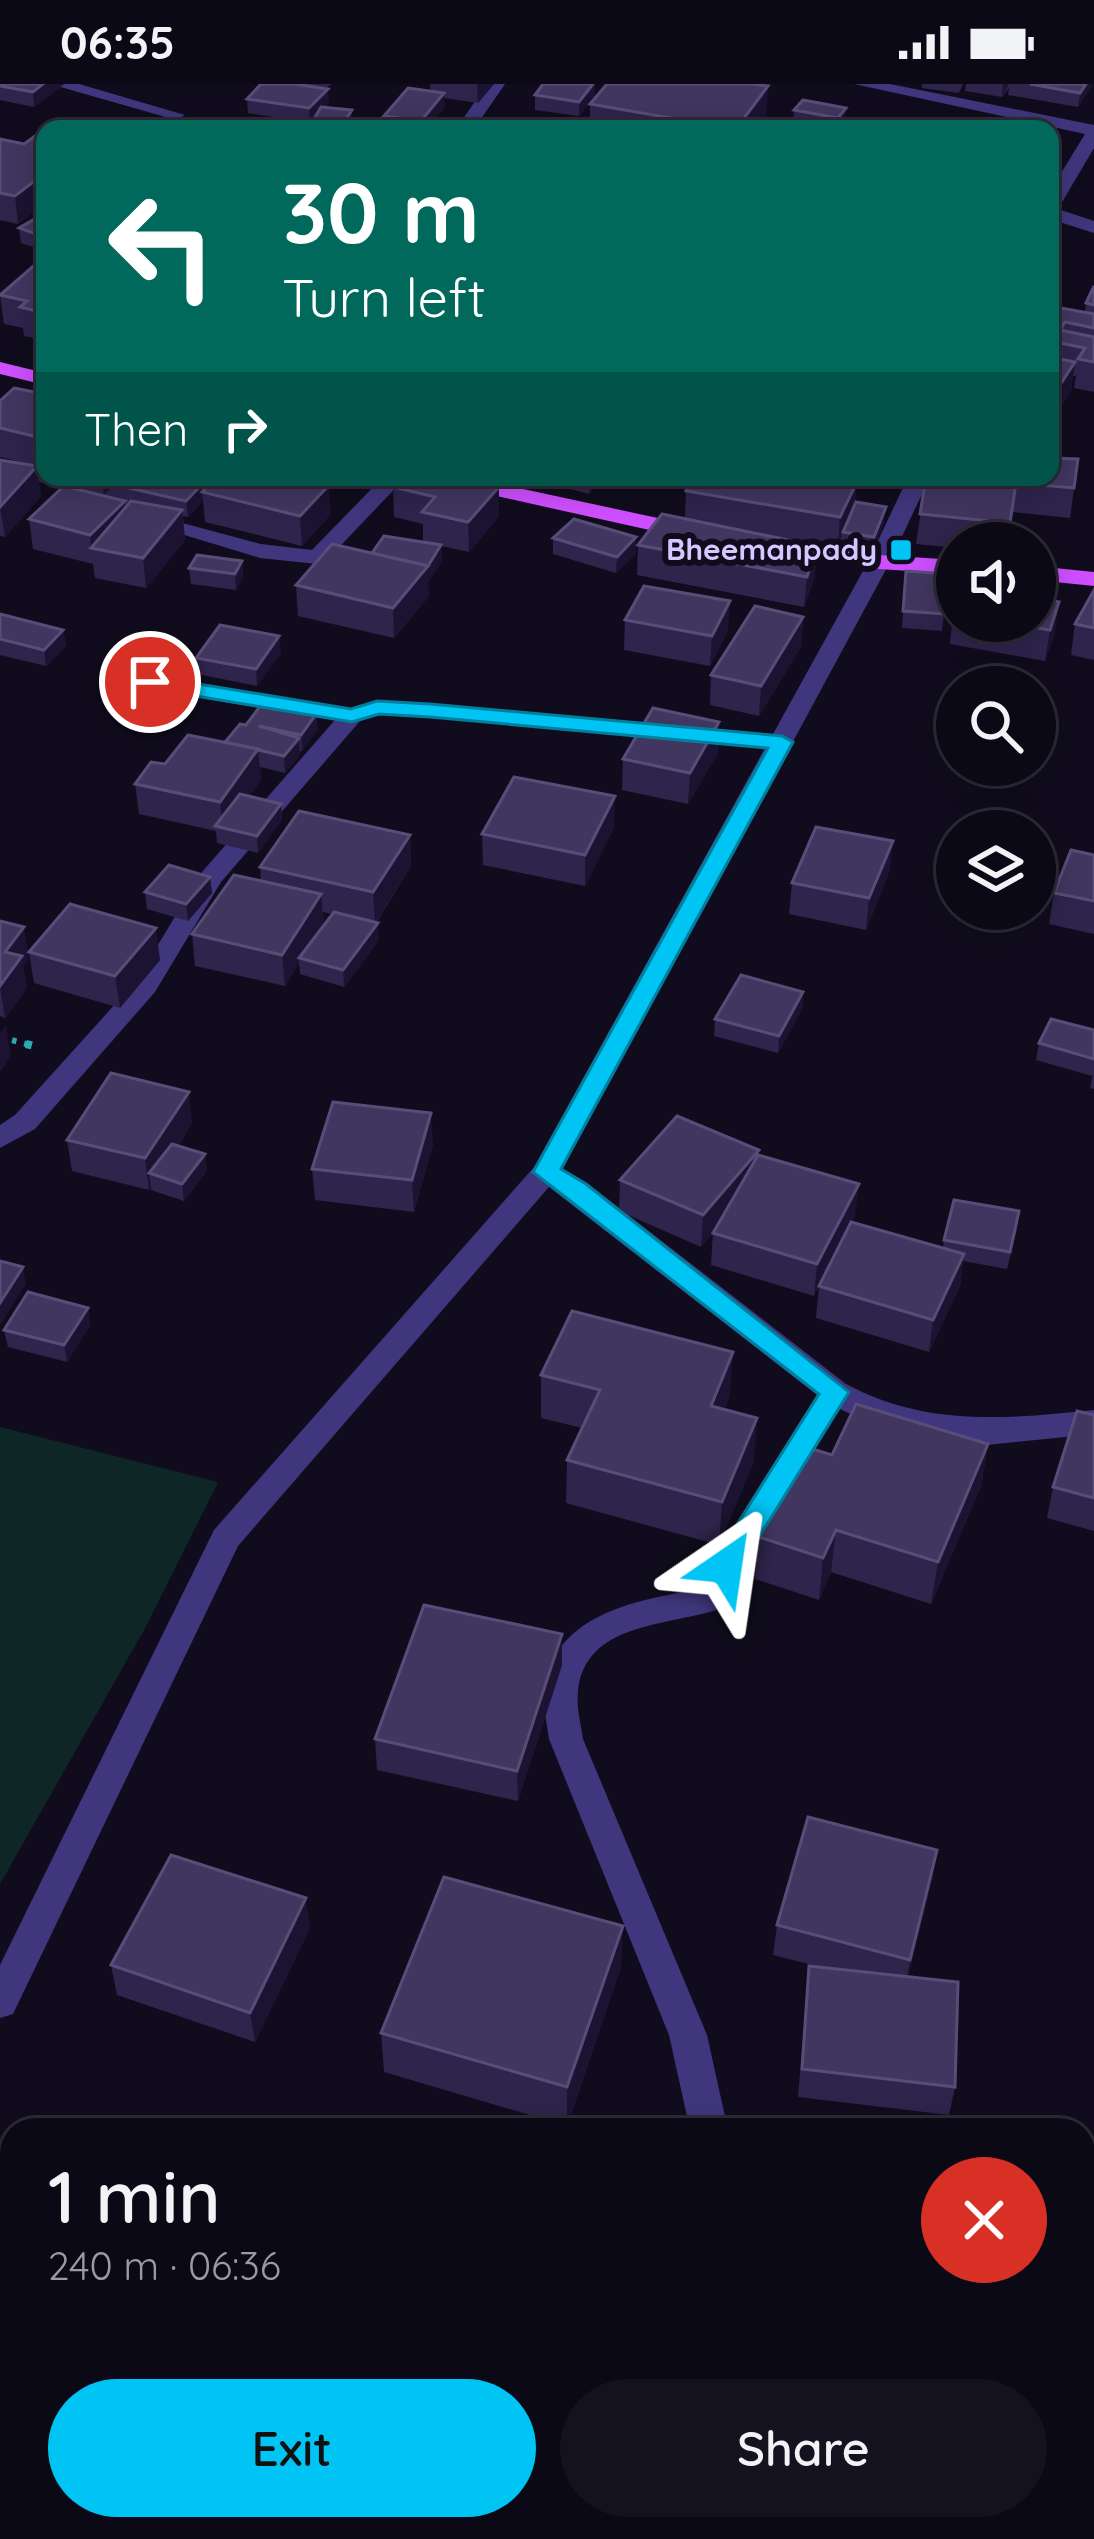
<!DOCTYPE html>
<meta charset="utf-8">
<style>
body{margin:0;font-family:Quicksand,sans-serif;background:#15121f;color:#f1f3f6;height:100vh;display:flex;flex-direction:column;font-size:45px;white-space:nowrap}
*{box-sizing:border-box;margin:0}
p{font-size:39px;color:#9a9aa1}
.icon{flex:none;width:66px;height:66px;fill:none;stroke:currentColor;stroke-width:2;stroke-linecap:round;stroke-linejoin:round}
.map{position:relative;flex:1;overflow:hidden}
.sheet{position:absolute;left:0px;top:2034px;width:1095px;height:423px;display:flex;flex-direction:column;background:#0c0916;border-radius:36px 36px 0 0;box-shadow:0 6px 30px #0003,0 0 0 3px #2c2a35}
.sheet>*{flex:none}
.top-card{position:absolute;left:36px;top:36px;width:1023px;height:366px;border-radius:24px;box-shadow:0 6px 30px #0003,0 0 0 3px #2c2a35;background:#00695c;color:#fff;overflow:hidden}
.tools{position:absolute;left:936px;top:438px;display:grid;gap:24px}
.tools a{display:grid;place-items:center;width:120px;height:120px;border-radius:50%;background:#0c0916;box-shadow:0 6px 30px #0003,0 0 0 3px #2c2a35;font-size:60px}
.pin{position:absolute;display:grid;place-items:center;width:102px;height:102px;color:#fff;margin:-51px;border:6px solid #fff;border-radius:50%;box-shadow:0 3px 12px #0007}
.me{position:absolute;width:132px;margin:-66px;rotate:32deg;stroke-linejoin:round;filter:drop-shadow(0 0 9px #0008)}
.turn{display:flex;align-items:center;gap:42px;height:252px;padding:0 48px;font-size:54px}
.turn .icon{width:156px;height:156px;stroke-width:2.5}
.turn b{display:block;font-size:84px;line-height:102px}
.then{display:flex;align-items:center;height:114px;padding:0 48px;background:#0003;gap:24px;font-size:45px}
.round{display:grid;place-items:center;flex:none;width:126px;height:126px;border-radius:63px;background:#15121f}
.headline{display:flex;align-items:center;justify-content:space-between;height:204px;padding:0 48px}
h1{font-size:72px;font-weight:600;line-height:90px}
.primary-button{display:flex;gap:24px;margin-top:auto;padding:24px 48px}
.primary-button a{flex:1;height:138px;border-radius:72px;background:#00c4f3;color:#111;font-size:48px;font-weight:600;line-height:138px;text-align:center}
.primary-button a+a{background:#15121f;color:#f1f3f6}
.status{display:flex;justify-content:space-between;align-items:center;height:84px;padding:0 60px;background:#0c0916;direction:ltr}
.status svg{height:33px;fill:currentColor}
.map>svg:first-child{display:block}
.green{fill:#0f2627}
.lines{fill:none;stroke-linecap:round;stroke-linejoin:round}
.path-far1{stroke:#2caaaf;stroke-width:6;stroke-dasharray:4.5 8;stroke-linecap:butt}
.path{stroke:#2caaaf;stroke-width:8;stroke-dasharray:6 9;stroke-linecap:butt}
.minor{fill:#40367d;fill-rule:evenodd}
.major{fill:#ce4fff;fill-rule:evenodd}
.wall{fill:#2f244c;fill-rule:evenodd}
.shaded-wall{fill:#1b1331}
.building{fill:#41365f;stroke:#584d78;stroke-width:3}
.route{fill:#00c4f3;stroke:#007f9e;stroke-width:3}
.poi-dot{fill:#00c4f3;stroke:#100c1d;stroke-width:4.5}
.labels{text-anchor:middle;stroke-width:12;stroke-linejoin:round;paint-order:stroke}
.far-poi-label{font-size:30px;font-weight:bold;fill:#d3c8ff;stroke:#100c1d;text-anchor:end}
</style>
<div class="status"><b>06:35</b><svg viewBox="0 0 49 12"><path d="M0 12V9h3v3zM5 12V6h3v6zM10 12V3h3v9zM15 12V0h3v12zM26 1h20v11H26zM47 4h2v5h-2z"/></svg></div>
<div class="map">
<svg width="1094" height="2455" viewBox="0 0 1094 2455">
<rect width="100%" height="100%" fill="#100c1d"/>
<path class="green" d="M 0,1343 L 218,1398 L 144,1546 L 0,1800 Z"/>
<g class="lines">
<path class="path-far1" d="M 0,953 L 34,962"/>
<path class="path" d="M 26,960 L 34,962"/>
<g class="minor">
<path d="M 50,0 L 79,0 L 185,31 L 176,36 Z"/>
<path d="M 487,0 L 505,0 L 474,45 L 456,45 Z"/>
<path d="M 854,0 L 890,0 L 1094,41 L 1094,64 L 1058,125 L 1094,137 L 1094,149 L 1050,135 L 1050,107 L 1085,50 Z"/>
<path d="M 383,393 L 406,393 L 325,478 L 317,480 L 260,474 L 145,439 L 156,432 L 261,460 L 312,466 Z"/>
<path d="M 908,393 L 930,393 L 890,478 L 562,1085 L 587,1099 L 846,1300 C 926,1343 1007,1335 1094,1326 L 1094,1350 L 987,1361 L 870,1339 L 840,1325 L 716,1526 C 666,1542 585,1539 578,1607 C 576,1623 581,1640 583,1655 L 707,1951 L 728,2046 L 690,2046 L 669,1951 L 549,1655 C 547,1640 543,1624 544,1608 C 552,1532 632,1517 694,1506 L 817,1311 L 549,1103 L 238,1462 L 13,1930 L 0,1934 L 0,1881 L 214,1446 L 535,1082 L 765,664 L 431,634 L 379,631 L 360,637 L 221,798 L 155,908 L 35,1045 L 0,1064 L 0,1041 L 15,1031 L 136,897 L 202,788 L 335,636 L 150,606 L 138,599 L 150,592 L 351,625 L 377,617 L 431,620 L 773,650 L 868,478 Z"/>
<path d="M 781,2445 L 823,2445 L 824,2455 L 782,2455 Z"/>
</g>
<g class="major">
<path d="M 0,278 L 45,289 L 45,301 L 0,290 Z"/>
<path d="M 427,393 L 468,393 L 690,441 L 701,448 L 690,455 L 438,399 Z"/>
<path d="M 778,456 L 879,471 L 957,476 L 957,490 L 879,485 L 770,468 L 770,458 Z"/>
<path d="M 1035,482 L 1094,488 L 1094,502 L 1035,496 Z"/>
</g>
</g>
<g class="wall">
<path d="M 0,0 L 64,0 L 34,23 L 0,16 Z"/>
<path d="M 261,0 L 332,0 L 326,4 L 329,19 L 325,24 L 352,26 L 352,41 L 350,45 L 314,45 L 314,35 L 310,39 L 248,29 L 247,15 Z"/>
<path d="M 430,0 L 494,0 L 478,19 L 444,14 L 445,23 L 427,45 L 385,45 L 384,32 L 431,7 Z"/>
<path d="M 543,0 L 595,0 L 595,11 L 579,32 L 535,26 L 535,11 Z"/>
<path d="M 922,0 L 963,0 L 959,9 L 922,4 Z"/>
<path d="M 966,0 L 1092,0 L 1078,23 L 1008,11 L 1009,4 L 1002,13 L 965,7 Z"/>
<path d="M 803,16 L 846,24 L 845,38 L 840,45 L 817,45 L 793,41 L 794,26 Z"/>
<path d="M 590,20 L 766,39 L 761,45 L 590,45 Z"/>
<path d="M 45,54 L 45,119 L 18,140 L 0,136 L 0,55 L 24,60 Z"/>
<path d="M 45,129 L 45,167 L 21,159 L 19,144 Z"/>
<path d="M 45,181 L 45,256 L 24,252 L 23,244 L 4,240 L 0,211 Z"/>
<path d="M 1094,202 L 1094,308 L 1074,304 L 1076,292 L 1073,292 L 1071,307 L 1052,337 L 1050,336 L 1050,374 L 1078,375 L 1070,434 L 1012,428 L 1008,459 L 957,459 L 957,464 L 916,460 L 926,393 L 1050,393 L 1050,222 L 1085,228 L 1086,219 Z"/>
<path d="M 45,310 L 45,393 L 298,393 L 331,430 L 302,462 L 205,438 L 203,417 L 188,433 L 183,432 L 185,456 L 146,504 L 95,494 L 93,480 L 33,465 L 29,435 L 64,403 L 39,398 L 41,412 L 5,453 L 0,452 L 0,376 L 37,382 L 0,373 L 0,317 Z"/>
<path d="M 402,393 L 499,432 L 469,468 L 441,462 L 442,477 L 428,498 L 429,512 L 394,554 L 298,532 L 296,501 L 371,469 L 423,458 L 423,440 L 394,433 L 393,403 Z"/>
<path d="M 525,393 L 603,393 L 589,410 Z"/>
<path d="M 856,400 L 855,421 L 884,439 L 872,469 L 841,464 L 842,454 L 838,463 L 751,448 L 815,492 L 804,523 L 637,491 L 638,461 L 685,434 L 686,407 Z"/>
<path d="M 636,453 L 636,469 L 616,489 L 553,470 L 553,454 Z"/>
<path d="M 242,477 L 243,493 L 236,506 L 191,500 L 189,484 Z"/>
<path d="M 906,487 L 944,530 L 942,547 L 902,544 Z"/>
<path d="M 1094,506 L 1094,576 L 1071,571 L 1075,540 Z"/>
<path d="M 957,521 L 957,537 L 1035,537 L 1055,548 L 1045,577 L 950,560 L 953,529 Z"/>
<path d="M 0,530 L 63,546 L 66,562 L 46,582 L 0,571 Z"/>
<path d="M 803,533 L 801,563 L 759,632 L 710,621 L 711,591 Z"/>
<path d="M 625,536 L 728,547 L 710,582 L 624,566 Z"/>
<path d="M 279,552 L 281,569 L 257,602 L 197,590 L 196,574 Z"/>
<path d="M 719,638 L 718,669 L 688,720 L 622,706 L 623,675 Z"/>
<path d="M 246,641 L 318,645 L 302,667 L 300,667 L 300,671 L 285,689 L 260,683 L 261,696 L 249,712 L 281,720 L 282,736 L 258,769 L 217,759 L 216,747 L 139,730 L 135,700 L 165,680 L 225,659 Z"/>
<path d="M 614,743 L 585,802 L 483,781 L 482,750 Z"/>
<path d="M 410,751 L 411,782 L 376,839 L 379,856 L 344,903 L 300,890 L 299,879 L 285,902 L 195,882 L 192,850 L 261,797 L 260,783 ZM 323,828 L 332,830 L 324,841 Z"/>
<path d="M 893,757 L 889,788 L 866,846 L 789,830 L 792,799 Z"/>
<path d="M 1094,771 L 1094,850 L 1049,840 L 1054,809 Z"/>
<path d="M 210,793 L 212,809 L 188,837 L 147,825 L 145,808 Z"/>
<path d="M 0,837 L 29,874 L 23,882 L 27,904 L 5,934 L 0,932 Z"/>
<path d="M 29,868 L 160,876 L 120,924 L 34,899 Z"/>
<path d="M 803,908 L 802,925 L 778,969 L 714,952 L 715,935 Z"/>
<path d="M 1094,946 L 1094,1005 L 1090,1004 L 1093,990 L 1092,992 L 1036,976 L 1039,959 Z"/>
<path d="M 192,1039 L 178,1062 L 207,1087 L 184,1117 L 151,1106 L 151,1103 L 149,1106 L 72,1087 L 67,1056 Z"/>
<path d="M 433,1060 L 414,1128 L 315,1116 L 312,1085 Z"/>
<path d="M 759,1071 L 855,1131 L 852,1138 L 943,1164 L 944,1156 L 1017,1144 L 1007,1185 L 963,1177 L 960,1202 L 929,1268 L 816,1234 L 819,1203 L 814,1212 L 711,1181 L 713,1148 L 701,1163 L 619,1127 L 620,1096 Z"/>
<path d="M 88,1224 L 90,1241 L 67,1278 L 8,1263 L 4,1246 Z"/>
<path d="M 541,1291 L 730,1311 L 724,1326 L 754,1377 L 719,1461 L 566,1419 L 567,1376 L 582,1344 L 541,1334 Z"/>
<path d="M 1094,1331 L 1094,1447 L 1047,1434 L 1053,1403 Z"/>
<path d="M 988,1360 L 981,1402 L 931,1520 L 831,1488 L 819,1516 L 755,1495 L 759,1453 L 832,1371 Z"/>
<path d="M 562,1581 L 518,1717 L 377,1686 L 375,1655 Z"/>
<path d="M 937,1766 L 932,1796 L 908,1892 L 955,2003 L 949,2031 L 798,2013 L 809,1882 L 820,1883 L 773,1871 L 777,1841 Z"/>
<path d="M 310,1844 L 255,1958 L 117,1911 L 111,1881 Z"/>
<path d="M 621,1883 L 567,2042 L 384,1988 L 381,1949 Z"/>
<path d="M 300,2445 L 474,2445 L 470,2455 L 322,2455 Z"/>
</g>
<g class="shaded-wall">
<path d="M 43,0 L 64,0 L 34,23 L 33,8 Z"/>
<path d="M 477,0 L 494,0 L 478,19 Z"/>
<path d="M 593,0 L 595,0 L 595,11 L 579,32 L 579,18 Z"/>
<path d="M 1003,0 L 1009,0 L 1002,13 Z"/>
<path d="M 1086,0 L 1092,0 L 1092,2 L 1078,23 L 1080,9 Z"/>
<path d="M 768,2 L 766,39 L 761,45 L 736,45 Z"/>
<path d="M 328,5 L 329,19 L 310,39 L 309,24 Z"/>
<path d="M 444,9 L 445,23 L 427,45 L 422,45 L 421,37 Z"/>
<path d="M 846,24 L 845,38 L 840,45 L 838,45 L 838,34 Z"/>
<path d="M 352,26 L 352,41 L 350,45 L 344,45 L 344,38 Z"/>
<path d="M 45,89 L 45,119 L 18,140 L 15,112 Z"/>
<path d="M 1075,278 L 1071,307 L 1052,337 L 1056,307 Z"/>
<path d="M 37,382 L 41,412 L 5,453 L 0,423 Z"/>
<path d="M 101,393 L 122,393 L 111,400 L 111,404 L 104,411 Z"/>
<path d="M 209,393 L 222,393 L 202,408 L 203,417 L 188,433 L 186,417 Z"/>
<path d="M 589,393 L 603,393 L 589,410 Z"/>
<path d="M 856,400 L 854,430 L 843,448 L 838,463 L 840,433 Z"/>
<path d="M 329,401 L 331,430 L 302,462 L 300,432 Z"/>
<path d="M 499,403 L 499,432 L 469,468 L 468,438 Z"/>
<path d="M 125,417 L 128,447 L 91,464 L 90,451 Z"/>
<path d="M 886,423 L 884,439 L 872,469 L 874,453 Z"/>
<path d="M 182,426 L 185,456 L 146,504 L 143,474 Z"/>
<path d="M 636,453 L 636,469 L 616,489 L 617,473 Z"/>
<path d="M 441,461 L 442,477 L 428,498 L 429,512 L 394,554 L 393,524 Z"/>
<path d="M 817,462 L 815,492 L 804,523 L 807,493 Z"/>
<path d="M 242,477 L 243,493 L 236,506 L 235,490 Z"/>
<path d="M 730,517 L 728,547 L 710,582 L 712,552 Z"/>
<path d="M 1059,518 L 1055,548 L 1045,577 L 1050,546 Z"/>
<path d="M 803,533 L 801,563 L 759,632 L 761,602 Z"/>
<path d="M 63,546 L 66,562 L 46,582 L 44,566 Z"/>
<path d="M 279,552 L 281,569 L 257,602 L 256,585 Z"/>
<path d="M 317,629 L 318,645 L 302,667 L 301,651 Z"/>
<path d="M 719,638 L 718,669 L 688,720 L 690,689 Z"/>
<path d="M 299,654 L 300,671 L 285,689 L 284,672 Z"/>
<path d="M 258,665 L 261,696 L 226,745 L 223,744 L 220,718 Z"/>
<path d="M 615,712 L 614,743 L 585,802 L 585,771 Z"/>
<path d="M 281,720 L 282,736 L 258,769 L 257,752 Z"/>
<path d="M 410,751 L 411,782 L 375,839 L 373,808 Z"/>
<path d="M 893,757 L 889,788 L 866,846 L 869,814 Z"/>
<path d="M 210,793 L 212,809 L 188,837 L 186,820 Z"/>
<path d="M 321,810 L 324,841 L 299,874 L 299,879 L 285,902 L 282,871 Z"/>
<path d="M 378,839 L 379,856 L 344,903 L 343,886 Z"/>
<path d="M 24,843 L 29,874 L 23,882 L 27,904 L 5,934 L 0,903 L 5,868 Z"/>
<path d="M 156,844 L 160,876 L 120,924 L 115,892 Z"/>
<path d="M 803,908 L 802,925 L 778,969 L 779,952 Z"/>
<path d="M 6,941 L 11,973 L 0,988 L 0,949 Z"/>
<path d="M 189,1008 L 192,1039 L 158,1092 L 149,1089 L 151,1103 L 149,1106 L 145,1074 Z"/>
<path d="M 431,1029 L 433,1060 L 414,1128 L 412,1096 Z"/>
<path d="M 759,1066 L 757,1098 L 701,1163 L 703,1131 Z"/>
<path d="M 205,1070 L 207,1087 L 184,1117 L 182,1100 Z"/>
<path d="M 859,1100 L 855,1131 L 814,1212 L 817,1180 Z"/>
<path d="M 964,1170 L 960,1202 L 929,1268 L 933,1236 Z"/>
<path d="M 23,1183 L 26,1200 L 0,1241 L 0,1219 Z"/>
<path d="M 88,1224 L 90,1241 L 67,1278 L 64,1261 Z"/>
<path d="M 733,1268 L 730,1311 L 708,1365 L 711,1322 Z"/>
<path d="M 757,1334 L 754,1377 L 719,1461 L 722,1418 Z"/>
<path d="M 988,1360 L 981,1402 L 931,1520 L 938,1478 Z"/>
<path d="M 836,1446 L 831,1488 L 819,1516 L 823,1474 Z"/>
<path d="M 562,1550 L 562,1581 L 518,1717 L 517,1687 Z"/>
<path d="M 937,1766 L 932,1796 L 905,1905 L 910,1876 Z"/>
<path d="M 306,1814 L 310,1844 L 255,1958 L 250,1929 Z"/>
<path d="M 623,1842 L 621,1883 L 567,2042 L 567,2003 Z"/>
<path d="M 462,2445 L 474,2445 L 470,2455 L 458,2455 Z"/>
</g>
<g class="building">
<path d="M 0,0 L 43,0 L 33,8 L 0,2 Z"/>
<path d="M 261,0 L 295,0 L 328,5 L 309,24 L 247,15 Z"/>
<path d="M 543,0 L 593,0 L 579,18 L 535,11 Z"/>
<path d="M 607,0 L 751,0 L 768,2 L 736,45 L 734,45 L 590,20 Z"/>
<path d="M 1030,0 L 1086,0 L 1080,9 Z"/>
<path d="M 408,4 L 444,9 L 421,37 L 384,32 Z"/>
<path d="M 803,16 L 846,24 L 838,34 L 794,26 Z"/>
<path d="M 321,23 L 352,26 L 344,38 L 314,35 Z"/>
<path d="M 209,38 L 247,45 L 201,45 Z"/>
<path d="M 35,52 L 45,54 L 45,89 L 15,112 L 0,109 L 0,55 L 24,60 Z"/>
<path d="M 45,129 L 45,153 L 19,144 Z"/>
<path d="M 37,179 L 45,181 L 45,229 L 20,223 L 27,217 L 0,211 Z"/>
<path d="M 1094,202 L 1094,221 L 1086,219 Z"/>
<path d="M 1050,222 L 1094,230 L 1094,244 L 1065,238 L 1060,246 L 1094,253 L 1094,278 L 1078,275 L 1085,264 L 1050,257 Z"/>
<path d="M 1050,273 L 1075,278 L 1056,307 L 1050,306 Z"/>
<path d="M 14,304 L 45,310 L 45,351 L 42,354 L 0,344 L 0,317 Z"/>
<path d="M 45,358 L 45,370 L 35,368 Z"/>
<path d="M 1050,374 L 1078,375 L 1074,404 L 1016,399 L 1010,439 L 920,430 L 926,393 L 1050,393 Z"/>
<path d="M 0,376 L 37,382 L 0,423 Z"/>
<path d="M 118,393 L 209,393 L 186,417 L 111,400 Z"/>
<path d="M 215,393 L 298,393 L 329,401 L 300,432 L 202,408 Z"/>
<path d="M 402,393 L 456,393 L 499,403 L 468,438 L 422,428 L 435,413 L 393,403 Z"/>
<path d="M 694,393 L 814,393 L 856,400 L 840,433 L 686,407 Z"/>
<path d="M 64,402 L 125,417 L 90,451 L 29,435 Z"/>
<path d="M 131,417 L 182,426 L 143,474 L 91,464 Z"/>
<path d="M 856,418 L 886,423 L 874,453 L 843,448 Z"/>
<path d="M 662,430 L 817,462 L 807,493 L 638,461 Z"/>
<path d="M 574,435 L 636,453 L 617,473 L 553,454 Z"/>
<path d="M 384,452 L 441,461 L 428,482 L 372,469 Z"/>
<path d="M 332,460 L 428,482 L 393,524 L 296,501 Z"/>
<path d="M 197,471 L 242,477 L 235,490 L 189,484 Z"/>
<path d="M 906,487 L 946,490 L 944,530 L 903,527 Z"/>
<path d="M 644,502 L 730,517 L 712,552 L 625,536 Z"/>
<path d="M 1094,506 L 1094,544 L 1075,540 Z"/>
<path d="M 1035,514 L 1059,518 L 1050,546 L 997,537 L 1035,537 Z"/>
<path d="M 755,522 L 803,533 L 761,602 L 711,591 Z"/>
<path d="M 0,530 L 63,546 L 44,566 L 0,555 Z"/>
<path d="M 220,541 L 279,552 L 256,585 L 196,574 Z"/>
<path d="M 264,617 L 317,629 L 301,651 L 259,642 L 299,654 L 284,672 L 225,658 L 240,640 L 246,641 Z"/>
<path d="M 653,624 L 719,638 L 690,689 L 623,675 Z"/>
<path d="M 188,651 L 258,665 L 220,718 L 135,700 L 151,678 L 165,680 Z"/>
<path d="M 514,693 L 615,712 L 585,771 L 482,750 Z"/>
<path d="M 240,710 L 281,720 L 257,752 L 215,742 Z"/>
<path d="M 299,727 L 410,751 L 373,808 L 260,783 Z"/>
<path d="M 816,743 L 893,757 L 869,814 L 792,799 Z"/>
<path d="M 1071,766 L 1094,771 L 1094,817 L 1054,809 Z"/>
<path d="M 169,781 L 210,793 L 186,820 L 145,808 Z"/>
<path d="M 234,791 L 321,810 L 282,871 L 192,850 Z"/>
<path d="M 70,820 L 156,844 L 115,892 L 29,868 Z"/>
<path d="M 334,828 L 378,839 L 343,886 L 299,874 Z"/>
<path d="M 0,837 L 24,843 L 5,868 L 22,872 L 0,902 Z"/>
<path d="M 741,891 L 803,908 L 779,952 L 715,935 Z"/>
<path d="M 1051,935 L 1094,946 L 1094,975 L 1039,959 Z"/>
<path d="M 111,989 L 189,1008 L 145,1074 L 67,1056 Z"/>
<path d="M 333,1018 L 431,1029 L 412,1096 L 312,1085 Z"/>
<path d="M 677,1032 L 759,1066 L 703,1131 L 620,1096 Z"/>
<path d="M 172,1060 L 205,1070 L 182,1100 L 149,1089 Z"/>
<path d="M 758,1071 L 859,1100 L 817,1180 L 713,1149 Z"/>
<path d="M 954,1116 L 1019,1127 L 1010,1168 L 944,1156 Z"/>
<path d="M 851,1138 L 964,1170 L 933,1236 L 819,1202 Z"/>
<path d="M 0,1177 L 23,1183 L 0,1219 Z"/>
<path d="M 28,1208 L 88,1224 L 64,1261 L 4,1246 Z"/>
<path d="M 572,1227 L 733,1268 L 711,1322 L 757,1334 L 722,1418 L 567,1376 L 600,1306 L 541,1291 Z"/>
<path d="M 856,1320 L 988,1360 L 938,1478 L 836,1446 L 823,1474 L 759,1453 L 803,1362 L 832,1371 Z"/>
<path d="M 1077,1327 L 1094,1331 L 1094,1414 L 1053,1403 Z"/>
<path d="M 424,1521 L 562,1550 L 517,1687 L 375,1655 Z"/>
<path d="M 808,1733 L 937,1766 L 910,1876 L 777,1841 Z"/>
<path d="M 171,1771 L 306,1814 L 250,1929 L 111,1881 Z"/>
<path d="M 444,1793 L 623,1842 L 567,2003 L 381,1949 Z"/>
<path d="M 809,1882 L 958,1898 L 955,2003 L 802,1985 Z"/>
<path d="M 353,2445 L 462,2445 L 458,2455 L 375,2455 Z"/>
</g>
<path class="route" d="M 150,592 L 351,625 L 377,617 L 430,620 L 782,652 L 793,658 L 561,1085 L 586,1100 L 849,1308 L 736,1490 L 716,1490 L 711,1482 L 819,1310 L 533,1088 L 768,664 L 430,633 L 379,630 L 352,638 L 142,603 L 139,598 Z"/>
<rect class="poi-dot" x="889" y="454" width="24" height="24" rx="6"/>
<g class="labels">
<g class="far-poi-label">
<text x="877" y="476">Bheemanpady</text>
</g>
</g>
</svg>
<div class="tools">
<a><svg class="icon" aria-label="sound" viewBox="0 0 24 24"><path d="M4 9h4l5-4v14l-5-4H4zM17 9q2 3 0 6"/></svg></a>
<a><svg class="icon" aria-label="search" viewBox="0 0 24 24"><circle cx="10" cy="10" r="6"/><path d="M15 15l6 6"/></svg></a>
<a><svg class="icon" aria-label="layers" viewBox="0 0 24 24"><path d="M12 4l9 5-9 5-9-5zM3 14l9 5 9-5"/></svg></a>
</div>
<div class="pin" style="left:150px;top:598px;background:#d93025"><svg class="icon" aria-label="arrive" viewBox="0 0 24 24"><path d="M6 21V4h12l-3 4 3 4H6"/></svg></div>
<svg class="me" style="left:726px;top:1482px" viewBox="-20 -20 40 40"><path d="M0-17L14 15 0 8-14 15z" fill="#00c4f3" stroke="#fff" stroke-width="4"/></svg>
<div class="top-card">
<div class="turn"><svg class="icon" aria-label="left" viewBox="0 0 24 24"><path d="M17 20v-9H6M10 6l-5 5 5 5"/></svg><div><b>30 m</b>Turn left</div></div>
<div class="then">Then<svg class="icon" aria-label="right" viewBox="0 0 24 24"><path d="M7 20v-9h11M14 6l5 5-5 5"/></svg></div>
</div>
<section class="sheet">
<div class="headline"><div><h1>1 min</h1><p>240 m · 06:36</p></div><a class="round" style="background:#d93025;color:#fff"><svg class="icon" aria-label="close" viewBox="0 0 24 24"><path d="M6 6l12 12M18 6L6 18"/></svg></a></div>
<div class="primary-button"><a>Exit</a><a>Share</a></div>
</section>
</div>
